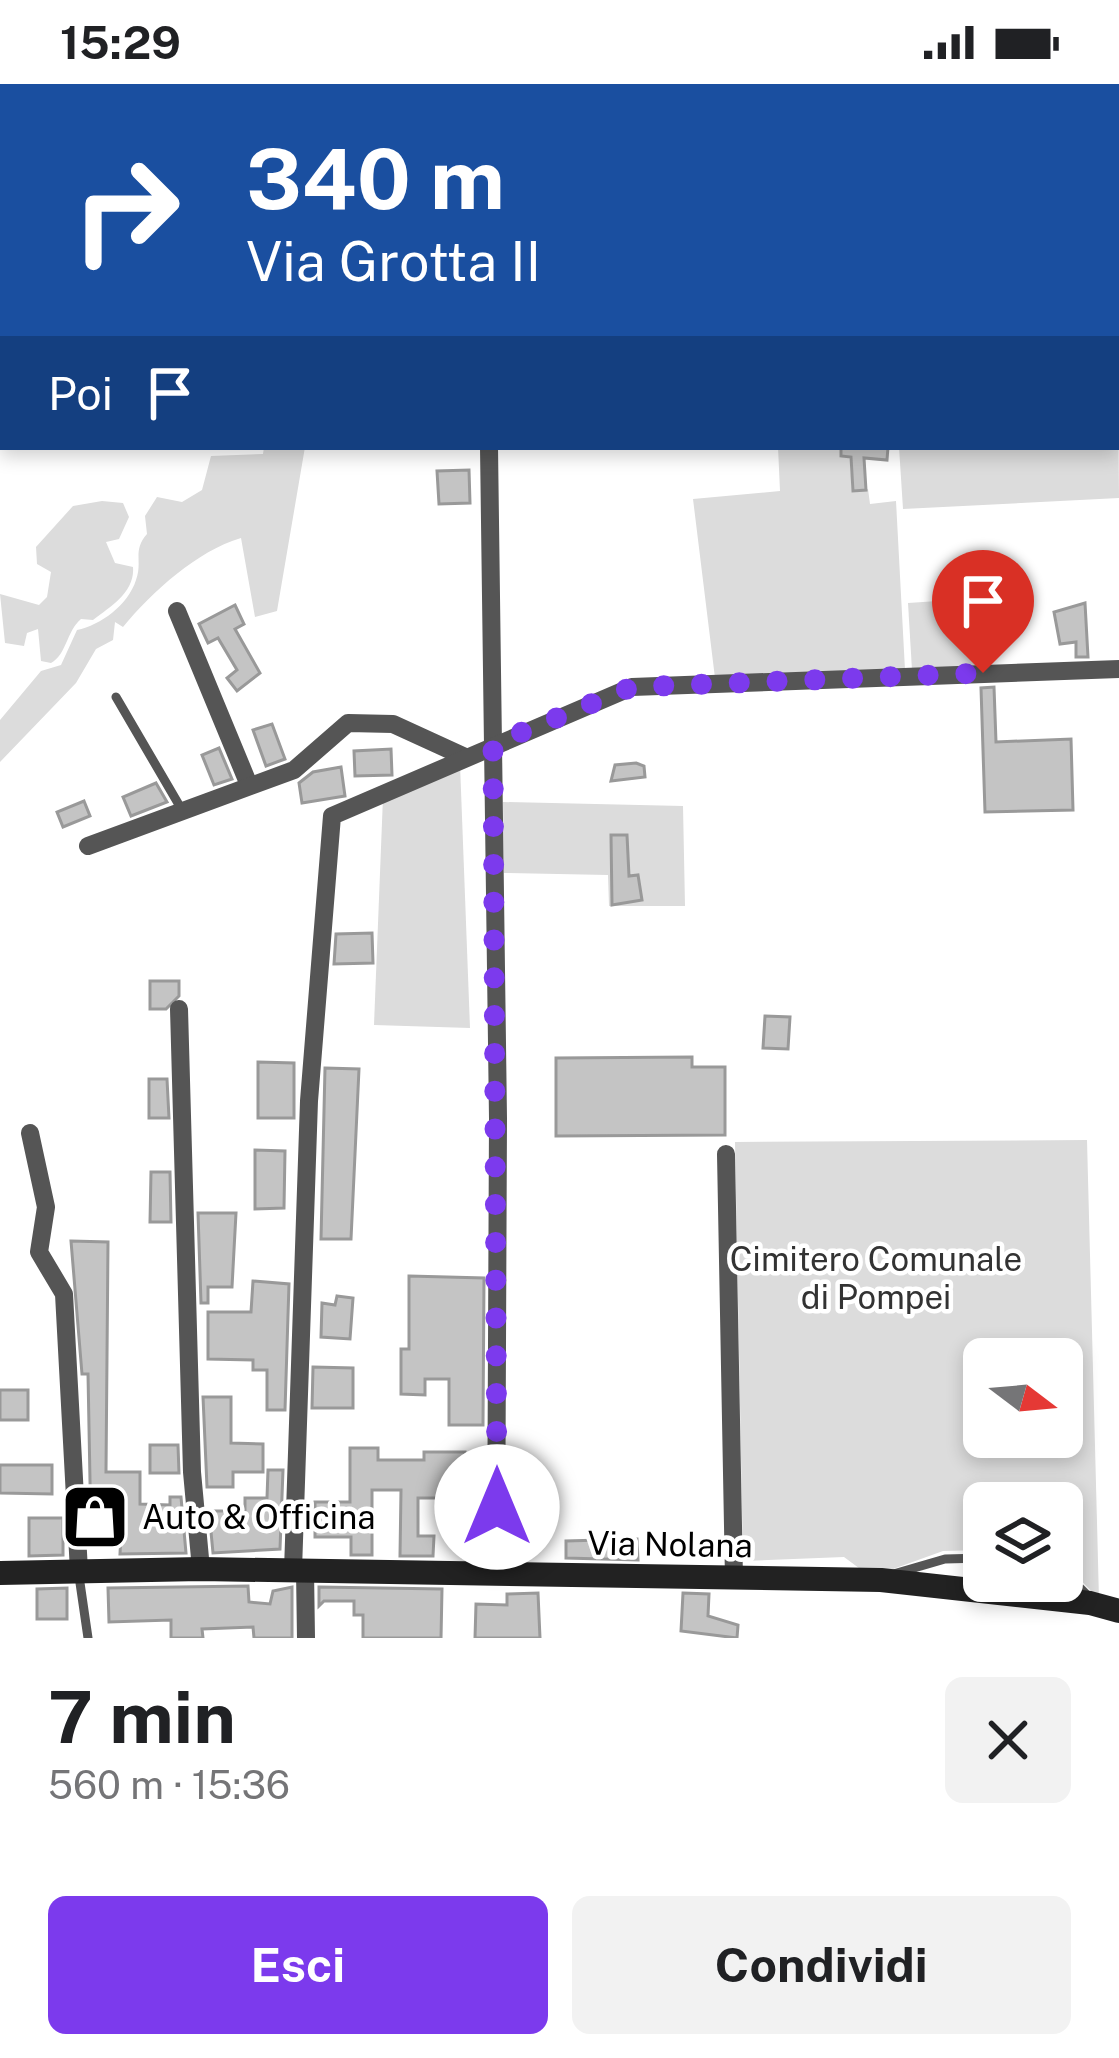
<!DOCTYPE html>
<html lang="it">
<meta charset="utf-8">
<style>
body{margin:0;font-family:"Public Sans",sans-serif;background:#f2f2f2;color:#202124;height:100vh;display:flex;flex-direction:column;font-size:45px;white-space:nowrap}
*{box-sizing:border-box;margin:0}
p{font-size:39px;color:#757577}
.icon{flex:none;width:66px;height:66px;fill:none;stroke:currentColor;stroke-width:2;stroke-linecap:round;stroke-linejoin:round}
.map{position:relative;height:1554px;overflow:hidden}
.sheet{display:flex;flex-direction:column;background:#fff;flex:1}
.sheet>*{flex:none}
.hud{position:absolute;left:0px;top:0px;width:1119px;height:366px;box-shadow:0 6px 18px #0003;background:#1a4fa0;color:#fff;overflow:hidden}
.needle{width:78px;rotate:106deg}
.tools{position:absolute;left:963px;top:1254px;display:grid;gap:24px}
.tools a{display:grid;place-items:center;width:120px;height:120px;border-radius:18px;background:#fff;box-shadow:0 6px 18px #0003;font-size:60px}
.pin{position:absolute;display:grid;place-items:center;width:102px;height:102px;color:#fff;margin:-123px -51px;border-radius:50% 50% 50% 0;rotate:-45deg;box-shadow:0 0 12px #0007}
.pin .icon{rotate:45deg}
.me{position:absolute;width:132px;margin:-66px;rotate:0deg;stroke-linejoin:round;filter:drop-shadow(0 0 9px #0008)}
.turn{display:flex;align-items:center;gap:42px;height:252px;padding:0 48px;font-size:54px}
.turn .icon{width:156px;height:156px;stroke-width:2.5}
.turn b{display:block;font-size:84px;line-height:102px}
.then{display:flex;align-items:center;height:114px;padding:0 48px;background:#0003;gap:24px;font-size:45px}
.round{display:grid;place-items:center;flex:none;width:126px;height:126px;border-radius:18px;background:#f2f2f2}
.overview{display:flex;align-items:center;justify-content:space-between;height:204px;padding:0 48px}
h1{font-size:72px;font-weight:700;line-height:90px}
.primary-button{display:flex;gap:24px;margin-top:auto;padding:24px 48px}
.primary-button a{flex:1;height:138px;border-radius:18px;background:#7c3aed;color:#fff;font-size:48px;font-weight:700;line-height:138px;text-align:center}
.primary-button a+a{background:#f2f2f2;color:#202124}
.status{display:flex;justify-content:space-between;align-items:center;height:84px;padding:0 60px;background:#fff;direction:ltr}
.status svg{height:33px;fill:currentColor}
.map>svg:first-child{display:block}
.green{fill:#dcdcdc;fill-rule:evenodd}
.building{fill:#c4c4c4;stroke:#999;stroke-width:3}
.lines{fill:none;stroke-linecap:round;stroke-linejoin:round}
.lane{stroke:#555;stroke-width:9}
.street{stroke:#555;stroke-width:18}
.secondary{stroke:#222;stroke-width:24}
.route{stroke:#7c3aed;stroke-width:21;stroke-dasharray:0 37.8}
.labels{text-anchor:middle;stroke-width:9;stroke-linejoin:round;paint-order:stroke}
.park-label{font-size:33px;fill:#333;stroke:#fff}
.poi-label{font-size:33px;fill:#000;stroke:#fff;text-anchor:start}
.street-label{font-size:33px;fill:#000;stroke:#fff}
</style>
<div class="status"><b>15:29</b><svg viewBox="0 0 49 12"><path d="M0 12V9h3v3zM5 12V6h3v6zM10 12V3h3v9zM15 12V0h3v12zM26 1h20v11H26zM47 4h2v5h-2z"/></svg></div>
<div class="map">
<svg width="1119" height="1554" viewBox="0 0 1119 1554">
<rect width="100%" height="100%" fill="#fff"/>
<g class="green">
<path d="M 624,0 L 928,0 L 624,3 Z"/>
<path d="M 1116,47 L 1119,414 L 903,425 L 899,363 L 1116,363 Z"/>
<path d="M 264,363 L 305,363 L 277,527 L 255,533 L 241,454 C 197,467 153,507 123,543 L 115,538 L 113,556 L 96,565 L 76,599 L 0,678 L 0,636 L 41,587 L 61,581 L 77,546 C 101,541 128,521 136,496 C 143,477 132,467 147,450 L 145,432 L 157,413 L 182,418 L 202,406 L 211,372 L 263,370 Z"/>
<path d="M 778,363 L 849,363 L 852,407 L 868,405 L 870,420 L 896,417 L 905,586 L 715,594 L 693,415 L 780,407 Z"/>
<path d="M 102,417 L 123,419 L 129,433 L 119,455 L 106,458 L 115,479 L 133,483 C 135,508 111,522 93,536 L 81,535 C 66,548 67,570 51,579 L 41,577 L 38,545 L 27,549 L 24,562 L 5,559 L 0,510 L 39,521 L 47,513 L 51,488 L 37,480 L 36,463 L 73,422 Z"/>
<path d="M 982,514 L 988,584 L 912,586 L 908,519 Z"/>
<path d="M 460,680 L 470,944 L 374,941 L 383,713 Z"/>
<path d="M 503,718 L 683,722 L 685,822 L 609,822 L 608,791 L 504,789 Z"/>
<path d="M 1087,1056 L 1099,1515 L 1062,1477 L 1062,1419 L 984,1419 L 984,1466 L 943,1467 L 871,1493 L 844,1473 L 743,1477 L 735,1058 ZM 984,1275 L 1062,1275 L 1062,1353 L 984,1353 Z"/>
</g>
<g class="building">
<path d="M 841,363 L 888,363 L 887,376 L 864,374 L 866,406 L 853,407 L 851,373 L 841,372 Z"/>
<path d="M 469,386 L 470,419 L 439,420 L 437,387 Z"/>
<path d="M 1085,519 L 1088,573 L 1076,573 L 1076,558 L 1060,560 L 1054,528 Z"/>
<path d="M 235,521 L 244,540 L 235,545 L 260,589 L 237,607 L 227,594 L 237,586 L 218,554 L 208,559 L 199,540 Z"/>
<path d="M 994,603 L 996,658 L 1071,655 L 1073,726 L 985,728 L 981,604 Z"/>
<path d="M 272,640 L 285,675 L 266,682 L 253,646 Z"/>
<path d="M 219,664 L 232,695 L 214,701 L 202,671 Z"/>
<path d="M 391,665 L 392,691 L 355,692 L 354,667 Z"/>
<path d="M 636,679 L 644,682 L 645,693 L 611,697 L 615,681 Z"/>
<path d="M 341,683 L 345,712 L 302,719 L 299,699 L 313,688 Z"/>
<path d="M 156,699 L 167,718 L 131,732 L 123,713 Z"/>
<path d="M 84,717 L 90,732 L 63,743 L 57,728 Z"/>
<path d="M 611,751 L 627,751 L 629,792 L 638,791 L 642,816 L 612,821 Z"/>
<path d="M 372,849 L 373,879 L 334,880 L 336,850 Z"/>
<path d="M 150,897 L 179,897 L 179,912 L 166,925 L 150,925 Z"/>
<path d="M 765,932 L 790,933 L 788,965 L 763,964 Z"/>
<path d="M 692,973 L 692,983 L 725,983 L 725,1051 L 556,1052 L 556,974 Z"/>
<path d="M 258,978 L 294,979 L 294,1034 L 258,1034 Z"/>
<path d="M 325,984 L 359,985 L 351,1155 L 321,1155 Z"/>
<path d="M 149,995 L 167,995 L 169,1034 L 149,1034 Z"/>
<path d="M 255,1066 L 285,1067 L 284,1124 L 255,1125 Z"/>
<path d="M 151,1088 L 170,1088 L 171,1138 L 150,1138 Z"/>
<path d="M 198,1129 L 236,1129 L 232,1203 L 208,1203 L 208,1219 L 201,1219 Z"/>
<path d="M 71,1157 L 108,1158 L 106,1388 L 140,1388 L 140,1420 L 170,1421 L 170,1413 L 181,1413 L 186,1469 L 120,1470 L 121,1449 L 91,1450 L 88,1290 L 82,1290 Z"/>
<path d="M 409,1192 L 484,1194 L 483,1341 L 449,1341 L 449,1295 L 425,1295 L 425,1311 L 401,1310 L 401,1265 L 409,1265 Z"/>
<path d="M 253,1197 L 289,1200 L 285,1326 L 267,1326 L 267,1286 L 253,1286 L 253,1276 L 208,1275 L 208,1228 L 251,1228 Z"/>
<path d="M 337,1212 L 353,1214 L 350,1255 L 321,1253 L 322,1219 L 335,1221 Z"/>
<path d="M 313,1283 L 353,1284 L 353,1324 L 312,1324 Z"/>
<rect x="0" y="1306" width="28" height="30"/>
<path d="M 203,1313 L 231,1313 L 231,1359 L 263,1360 L 263,1388 L 233,1388 L 233,1403 L 207,1403 Z"/>
<path d="M 150,1361 L 178,1361 L 179,1389 L 150,1389 Z"/>
<path d="M 350,1364 L 378,1364 L 378,1376 L 424,1376 L 424,1368 L 465,1368 L 465,1414 L 418,1414 L 418,1452 L 434,1452 L 433,1472 L 400,1472 L 401,1406 L 372,1406 L 372,1471 L 351,1471 L 351,1453 L 315,1453 L 315,1418 L 350,1418 Z"/>
<path d="M 0,1381 L 52,1381 L 52,1410 L 0,1409 Z"/>
<path d="M 268,1386 L 283,1386 L 280,1465 L 213,1469 L 209,1427 L 245,1427 L 245,1414 L 267,1414 Z"/>
<path d="M 464,1418 L 482,1418 L 482,1473 L 463,1473 Z"/>
<path d="M 29,1434 L 63,1434 L 63,1471 L 29,1472 Z"/>
<path d="M 637,1455 L 638,1476 L 566,1474 L 566,1457 Z"/>
<path d="M 248,1502 L 249,1518 L 270,1520 L 273,1507 L 292,1503 L 292,1554 L 254,1554 L 253,1543 L 202,1545 L 203,1554 L 171,1554 L 171,1536 L 109,1538 L 108,1504 Z"/>
<path d="M 319,1503 L 442,1505 L 441,1554 L 363,1554 L 363,1531 L 354,1531 L 354,1517 L 324,1517 L 319,1522 Z"/>
<path d="M 67,1504 L 67,1535 L 37,1535 L 37,1505 Z"/>
<path d="M 538,1509 L 540,1554 L 475,1554 L 476,1520 L 507,1521 L 507,1510 Z"/>
<path d="M 683,1509 L 709,1510 L 708,1532 L 738,1541 L 737,1554 L 681,1547 Z"/>
</g>
<g class="lines">
<g class="lane">
<path d="M 116,613 L 182,726"/>
<path d="M 1062,1486 L 1089,1513"/>
<path d="M 890,1491 L 945,1475 L 984,1474"/>
<path d="M 79,1492 L 88,1554"/>
</g>
<g class="street">
<path d="M 484,3 L 484,0"/>
<path d="M 489,363 L 498,1034 L 496,1488"/>
<path d="M 177,527 L 249,701"/>
<path d="M 88,762 L 294,686 L 348,639 L 393,640 L 465,673"/>
<path d="M 179,925 L 192,1388 L 201,1485"/>
<path d="M 30,1049 L 46,1123 L 39,1168 L 64,1210 L 79,1487"/>
<path d="M 726,1070 L 734,1495"/>
<path d="M 293,1486 L 309,1017 L 332,732 L 632,603 L 1119,585"/>
<path d="M 305,1486 L 306,1554"/>
</g>
<path class="secondary" d="M 0,1489 L 201,1485 L 881,1496 L 1090,1519 L 1119,1527"/>
</g>
<g class="lines">
<path class="route" d="M 497,1423 L 493,660 L 632,603 L 983,589"/>
</g>
<defs>
<symbol id="shop-square" viewBox="-11 -11 22 22"><rect x="-9" y="-9" width="18" height="18" rx="4" fill="#000" stroke="#fff"/><path d="M-5-2.5h2.3a2.7 3.5 0 0 1 5.4 0H5L5.5 6h-11ZM-1.5-2.5h3a1.5 2.3 0 0 0-3 0Z" fill="#fff"/></symbol>
</defs>
<g fill-rule="evenodd">
<use href="#shop-square" x="57" y="1395" width="76" height="76"/>
</g>
<g class="labels">
<g class="park-label">
<text x="876" y="1187">Cimitero Comunale<tspan x="876" dy="38">di Pompei</tspan></text>
</g>
<g class="poi-label">
<text x="142" y="1445">Auto &amp; Officina</text>
</g>
<g class="street-label">
<text transform="translate(670 1460) rotate(1)" y="12">Via Nolana</text>
</g>
</g>
</svg>
<div class="tools">
<a><svg class="needle" viewBox="-14 -14 28 28"><path d="M0-13l5 13h-10z" fill="#e53935"/><path d="M0 13l5-13h-10z" fill="#757577"/></svg></a>
<a><svg class="icon" aria-label="layers" viewBox="0 0 24 24"><path d="M12 4l9 5-9 5-9-5zM3 14l9 5 9-5"/></svg></a>
</div>
<div class="pin" style="left:983px;top:589px;background:#d93025"><svg class="icon" aria-label="arrive" viewBox="0 0 24 24"><path d="M6 21V4h12l-3 4 3 4H6"/></svg></div>
<svg class="me" style="left:497px;top:1423px" viewBox="-20 -20 40 40"><circle r="19" fill="#fff"/><path d="M0-13L10 11 0 6-10 11z" fill="#7c3aed"/></svg>
<div class="hud">
<div class="turn"><svg class="icon" aria-label="right" viewBox="0 0 24 24"><path d="M7 20v-9h11M14 6l5 5-5 5"/></svg><div><b>340 m</b>Via Grotta II</div></div>
<div class="then">Poi<svg class="icon" aria-label="arrive" viewBox="0 0 24 24"><path d="M6 21V4h12l-3 4 3 4H6"/></svg></div>
</div>
</div>
<section class="sheet">
<div class="overview"><div><h1>7 min</h1><p>560 m · 15:36</p></div><a class="round"><svg class="icon" aria-label="close" viewBox="0 0 24 24"><path d="M6 6l12 12M18 6L6 18"/></svg></a></div>
<div class="primary-button"><a>Esci</a><a>Condividi</a></div>
</section>
